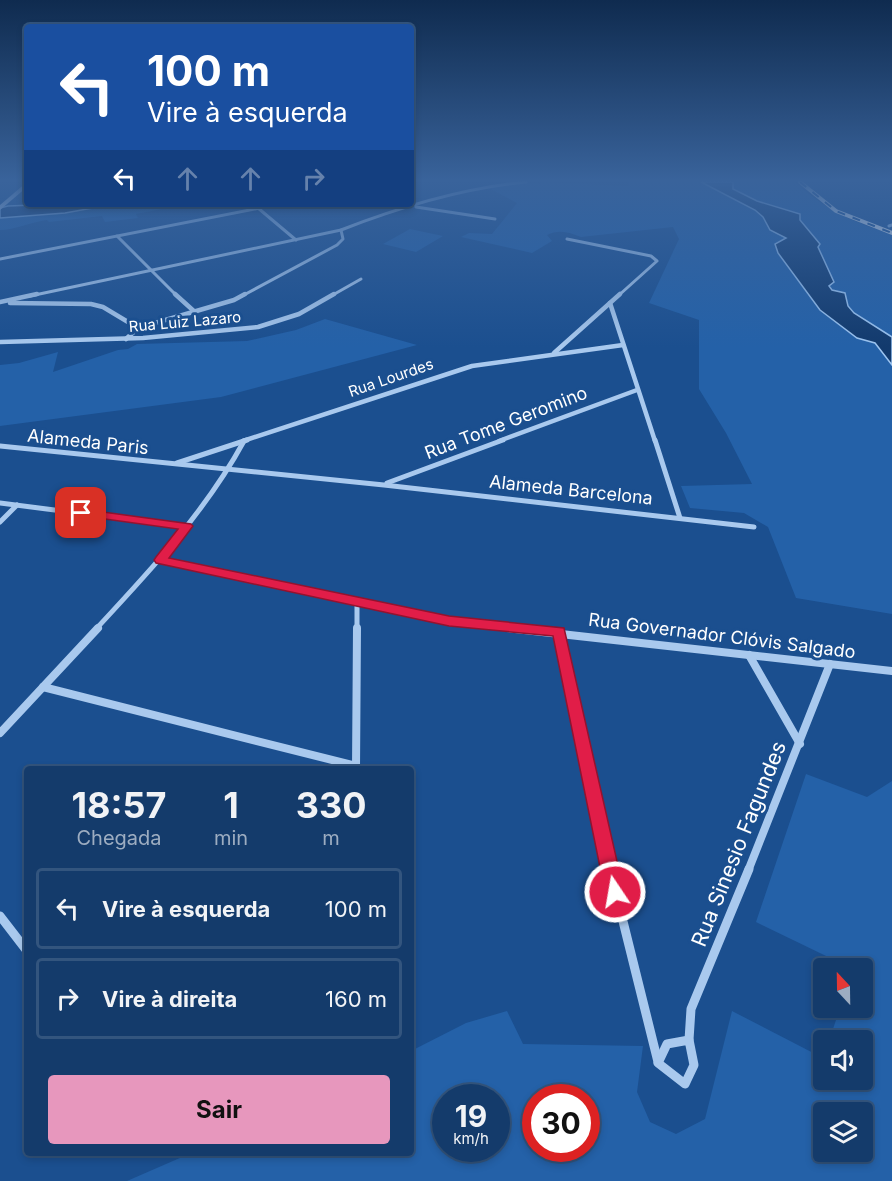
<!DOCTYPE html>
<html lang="pt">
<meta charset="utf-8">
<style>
body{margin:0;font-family:Inter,sans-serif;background:#214673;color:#f1f3f6;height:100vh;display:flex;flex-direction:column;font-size:22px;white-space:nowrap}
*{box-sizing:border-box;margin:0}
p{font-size:20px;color:#9dadc1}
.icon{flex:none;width:33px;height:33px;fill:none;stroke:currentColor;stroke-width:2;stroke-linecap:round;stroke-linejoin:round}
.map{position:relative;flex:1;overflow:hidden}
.sheet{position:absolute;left:24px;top:766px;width:390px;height:390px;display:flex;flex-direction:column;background:#143b6b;border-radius:6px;box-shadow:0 3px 9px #0003,0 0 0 2px #33557e}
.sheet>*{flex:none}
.banner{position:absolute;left:24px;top:24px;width:390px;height:183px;border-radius:6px;box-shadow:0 3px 9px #0003,0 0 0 2px #33557e;background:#1a4fa0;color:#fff;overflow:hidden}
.needle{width:39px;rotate:338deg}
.buttons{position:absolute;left:813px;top:958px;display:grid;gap:12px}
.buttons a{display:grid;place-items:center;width:60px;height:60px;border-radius:6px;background:#143b6b;box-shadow:0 3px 9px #0003,0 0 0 2px #33557e;font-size:30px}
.speed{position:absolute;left:432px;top:1084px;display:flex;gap:12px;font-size:30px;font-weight:700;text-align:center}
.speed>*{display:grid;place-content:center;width:78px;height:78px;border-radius:50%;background:#143b6b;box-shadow:0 3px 9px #0003,0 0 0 2px #33557e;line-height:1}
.speed small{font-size:15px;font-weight:400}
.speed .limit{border:9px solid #d22;background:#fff;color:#111}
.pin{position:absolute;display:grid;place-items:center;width:51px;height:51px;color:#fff;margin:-26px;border-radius:12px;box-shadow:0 3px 9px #0006}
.me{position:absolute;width:66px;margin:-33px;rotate:348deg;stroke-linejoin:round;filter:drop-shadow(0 0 4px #0008)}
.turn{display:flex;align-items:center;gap:21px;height:126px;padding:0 24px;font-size:27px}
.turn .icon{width:78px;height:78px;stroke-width:2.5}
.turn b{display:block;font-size:42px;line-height:51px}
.lanes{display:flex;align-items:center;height:57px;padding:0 24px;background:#0003;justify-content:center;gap:30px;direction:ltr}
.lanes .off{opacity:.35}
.eta{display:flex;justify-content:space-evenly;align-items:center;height:102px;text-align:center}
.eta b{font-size:36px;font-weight:700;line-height:42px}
.primary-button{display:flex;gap:12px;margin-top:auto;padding:12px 24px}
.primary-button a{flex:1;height:69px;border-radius:6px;background:#e797bd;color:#111;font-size:24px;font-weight:700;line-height:69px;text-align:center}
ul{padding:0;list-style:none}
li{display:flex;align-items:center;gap:18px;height:81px;margin:0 12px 9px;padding:0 12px;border:3px solid #33557e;border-radius:6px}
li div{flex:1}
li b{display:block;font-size:22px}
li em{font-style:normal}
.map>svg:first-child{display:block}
.green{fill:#2461a8;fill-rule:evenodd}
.water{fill:#123a6d;stroke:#9cc4f0;stroke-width:1.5}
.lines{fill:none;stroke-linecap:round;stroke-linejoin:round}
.minor-far4{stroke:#a9c9ee;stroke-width:3}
.minor-far3{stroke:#a9c9ee;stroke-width:4.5}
.minor-far2{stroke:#a9c9ee;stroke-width:5}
.minor-far1{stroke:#a9c9ee;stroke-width:8}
.minor{stroke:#a9c9ee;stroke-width:9}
.secondary{fill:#d6e6fa;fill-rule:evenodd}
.rail-casing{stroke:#fff;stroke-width:4}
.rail{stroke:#1b4f8f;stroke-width:2;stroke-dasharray:8;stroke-linecap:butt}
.route{fill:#e11d48;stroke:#92132f;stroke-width:1.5}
.labels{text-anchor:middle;stroke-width:6;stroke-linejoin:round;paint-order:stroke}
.far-street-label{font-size:15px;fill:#fff;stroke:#1b4f8f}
.street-label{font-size:18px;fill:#fff;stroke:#1b4f8f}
.near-street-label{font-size:21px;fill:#fff;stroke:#1b4f8f}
</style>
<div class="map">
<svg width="892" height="1181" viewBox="0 0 892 1181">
<rect width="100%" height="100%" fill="#1b4f8f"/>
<g class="green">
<path d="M 542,182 L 628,186 L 629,182 L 701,182 L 755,210 L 763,217 L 770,230 L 786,238 L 857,338 L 875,343 L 892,365 L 892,614 L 796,598 L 768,527 L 744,513 L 690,508 L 681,486 L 752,484 L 726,433 L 699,389 L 699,320 L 649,303 L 679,239 L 673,227 L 581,237 C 569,232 559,229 547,235 L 552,241 L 532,253 L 461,237 L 469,233 L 492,234 L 517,203 L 487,187 L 527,183 L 540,184 Z"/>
<path d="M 733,182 L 795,182 C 826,210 852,222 892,234 L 892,337 C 871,324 843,310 830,287 C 824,278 823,259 818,247 L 819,244 L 800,220 L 800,214 L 757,201 L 733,189 Z"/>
<path d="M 115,204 L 188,204 L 136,214 L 138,218 L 105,222 L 102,216 L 49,222 L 47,220 C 31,222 15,230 0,230 L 0,218 Z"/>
<path d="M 410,229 L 443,236 L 416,252 L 383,244 Z"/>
<path d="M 325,319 L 417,345 L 221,397 L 0,426 L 0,365 L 19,363 L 58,352 L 53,372 L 118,350 L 128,349 L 137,344 L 247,341 L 296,330 Z"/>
<path d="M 806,774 L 867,797 L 892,781 L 892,1181 L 127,1181 L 189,1154 L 411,1154 L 411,1051 L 466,1023 L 507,1011 L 523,1044 L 643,1046 L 637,1092 L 650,1122 L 676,1134 L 705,1119 L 732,1011 L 823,1058 L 824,1080 L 862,1080 L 862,1041 L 829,1041 L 840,1008 L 862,1008 L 862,969 L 853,969 L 756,922 ZM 446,1098 L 496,1098 L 496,1149 L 446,1149 ZM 536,1098 L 586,1098 L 586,1149 L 536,1149 ZM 824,1113 L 862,1113 L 862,1152 L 824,1152 Z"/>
</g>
<g class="water">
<path d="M 701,182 L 733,182 L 733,189 L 757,201 L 800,214 L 800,220 L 820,244 L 818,247 L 834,282 L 829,286 L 832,290 L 845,293 L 848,306 L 854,313 L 892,337 L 892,365 L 875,343 L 857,338 L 820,310 L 778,253 L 775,244 L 786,238 L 770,230 L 763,217 L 755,210 Z"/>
<path d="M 60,204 L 115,204 L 65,213 L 0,218 L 0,208 L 8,206 Z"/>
</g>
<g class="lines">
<g class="minor-far4">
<path d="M 416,207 L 495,219"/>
<path d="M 258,208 L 296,240"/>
<path d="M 889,226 L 892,225"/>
<path d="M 117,236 L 177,296"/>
<path d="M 567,239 L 651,256 L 657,261 L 618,296"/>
<path d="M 0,259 L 280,204"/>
<path d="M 30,296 L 341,230 C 400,207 463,188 526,182"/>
<path d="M 242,296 L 337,245 L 343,239 L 341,230"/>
<path d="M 331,296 L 361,279"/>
</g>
<g class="minor-far3">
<path d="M 175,294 L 196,313"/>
<path d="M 0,302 L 37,294"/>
<path d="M 10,303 L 91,304 L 103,307 L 138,328"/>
<path d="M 610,303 L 655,441"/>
<path d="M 126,339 L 138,328 L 234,300 L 245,294"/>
<path d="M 0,342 L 143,338 L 258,327 L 299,314 L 334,294"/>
<path d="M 554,353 L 620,294"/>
<path d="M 243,441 L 472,366 L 623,345"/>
<path d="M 499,441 L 637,390"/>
</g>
<g class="minor-far2">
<path d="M 655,440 L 680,518"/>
<path d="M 0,446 L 384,485 L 754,527"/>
<path d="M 177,463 L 247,440"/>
<path d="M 387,483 L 503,440"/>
<path d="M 0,503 L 187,527"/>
<path d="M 0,522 L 17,505"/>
<path d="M 160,560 L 449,621 L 521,629"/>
<path d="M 96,629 C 150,571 206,511 244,441"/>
<path d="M 357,629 L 357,603"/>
</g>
<g class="minor-far1">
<path d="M 507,628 L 892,671"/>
<path d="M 559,632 L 610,871"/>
<path d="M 749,655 L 800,744"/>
<path d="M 43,687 L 356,766"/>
<path d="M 0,733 L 98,628"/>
<path d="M 356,769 L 357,628"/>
<path d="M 748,871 L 830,664"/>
</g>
<g class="minor">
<path d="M 610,869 L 658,1062"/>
<path d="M 0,916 L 27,951"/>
<path d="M 689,1040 L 694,1065 L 685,1084 L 658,1063 L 667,1044 Z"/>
<path d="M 689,1040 L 691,1009 L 749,869"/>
</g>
<path class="secondary" d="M 27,182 L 27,187 L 0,210 L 0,205 Z"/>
<defs>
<path id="rail" d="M 800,182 L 836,211 L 892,233"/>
</defs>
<use href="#rail" class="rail-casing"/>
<use href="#rail" class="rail"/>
</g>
<linearGradient id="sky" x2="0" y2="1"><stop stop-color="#0f2b4f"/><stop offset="0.52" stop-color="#39639b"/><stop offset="1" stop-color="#39639b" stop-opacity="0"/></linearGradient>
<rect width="892" height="347" fill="url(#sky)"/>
<path class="route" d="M 81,509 L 191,524 L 193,526 L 169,558 L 449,616 L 564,628 L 624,892 L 621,898 L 615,901 L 608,898 L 605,892 L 553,636 L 449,626 L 156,563 L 154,560 L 156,557 L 178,529 L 76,515 L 75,513 L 76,510 Z"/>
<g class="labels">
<g class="far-street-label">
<text transform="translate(185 322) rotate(-5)" y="5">Rua Luiz Lazaro</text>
<text transform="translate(391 378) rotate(-19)" y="5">Rua Lourdes</text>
</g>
<g class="street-label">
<text transform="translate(506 423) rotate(-21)" y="6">Rua Tome Geromino</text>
<text transform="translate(88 442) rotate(6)" y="6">Alameda Paris</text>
<text transform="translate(571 490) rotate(6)" y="6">Alameda Barcelona</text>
<text transform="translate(722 636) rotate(7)" y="6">Rua Governador Clóvis Salgado</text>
</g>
<g class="near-street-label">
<text transform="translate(739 844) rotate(-68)" y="7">Rua Sinesio Fagundes</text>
</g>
</g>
</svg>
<div class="buttons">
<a><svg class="needle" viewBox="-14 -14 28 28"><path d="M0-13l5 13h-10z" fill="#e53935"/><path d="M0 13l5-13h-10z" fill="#9dadc1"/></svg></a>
<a><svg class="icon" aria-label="sound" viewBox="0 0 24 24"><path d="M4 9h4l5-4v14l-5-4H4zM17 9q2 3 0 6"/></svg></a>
<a><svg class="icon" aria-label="layers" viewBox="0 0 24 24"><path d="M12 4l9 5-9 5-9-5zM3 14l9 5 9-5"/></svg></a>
</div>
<div class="speed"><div>19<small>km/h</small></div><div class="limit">30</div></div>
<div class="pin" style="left:81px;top:513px;background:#d93025"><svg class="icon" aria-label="arrive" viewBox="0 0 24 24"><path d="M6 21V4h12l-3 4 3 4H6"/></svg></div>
<svg class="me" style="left:615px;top:892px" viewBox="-20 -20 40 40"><circle r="17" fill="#e11d48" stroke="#fff" stroke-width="3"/><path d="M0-11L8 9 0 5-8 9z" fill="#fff"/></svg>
<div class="banner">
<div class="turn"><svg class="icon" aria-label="left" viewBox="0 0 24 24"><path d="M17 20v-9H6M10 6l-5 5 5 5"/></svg><div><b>100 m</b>Vire à esquerda</div></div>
<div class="lanes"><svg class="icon" aria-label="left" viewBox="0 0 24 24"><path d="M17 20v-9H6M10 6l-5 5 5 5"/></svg><svg class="icon off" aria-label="ahead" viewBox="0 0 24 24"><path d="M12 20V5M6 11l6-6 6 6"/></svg><svg class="icon off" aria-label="ahead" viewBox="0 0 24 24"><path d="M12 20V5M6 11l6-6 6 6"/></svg><svg class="icon off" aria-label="right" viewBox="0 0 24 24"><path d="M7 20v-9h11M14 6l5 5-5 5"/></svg></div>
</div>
<section class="sheet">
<div class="eta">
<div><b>18:57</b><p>Chegada</p></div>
<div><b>1</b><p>min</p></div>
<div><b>330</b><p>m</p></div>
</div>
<ul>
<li><svg class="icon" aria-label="left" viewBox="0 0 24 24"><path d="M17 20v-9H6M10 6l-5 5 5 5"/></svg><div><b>Vire à esquerda</b></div><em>100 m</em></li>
<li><svg class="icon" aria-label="right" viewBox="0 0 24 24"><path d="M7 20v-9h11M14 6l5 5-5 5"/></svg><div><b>Vire à direita</b></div><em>160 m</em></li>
</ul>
<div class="primary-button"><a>Sair</a></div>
</section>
</div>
